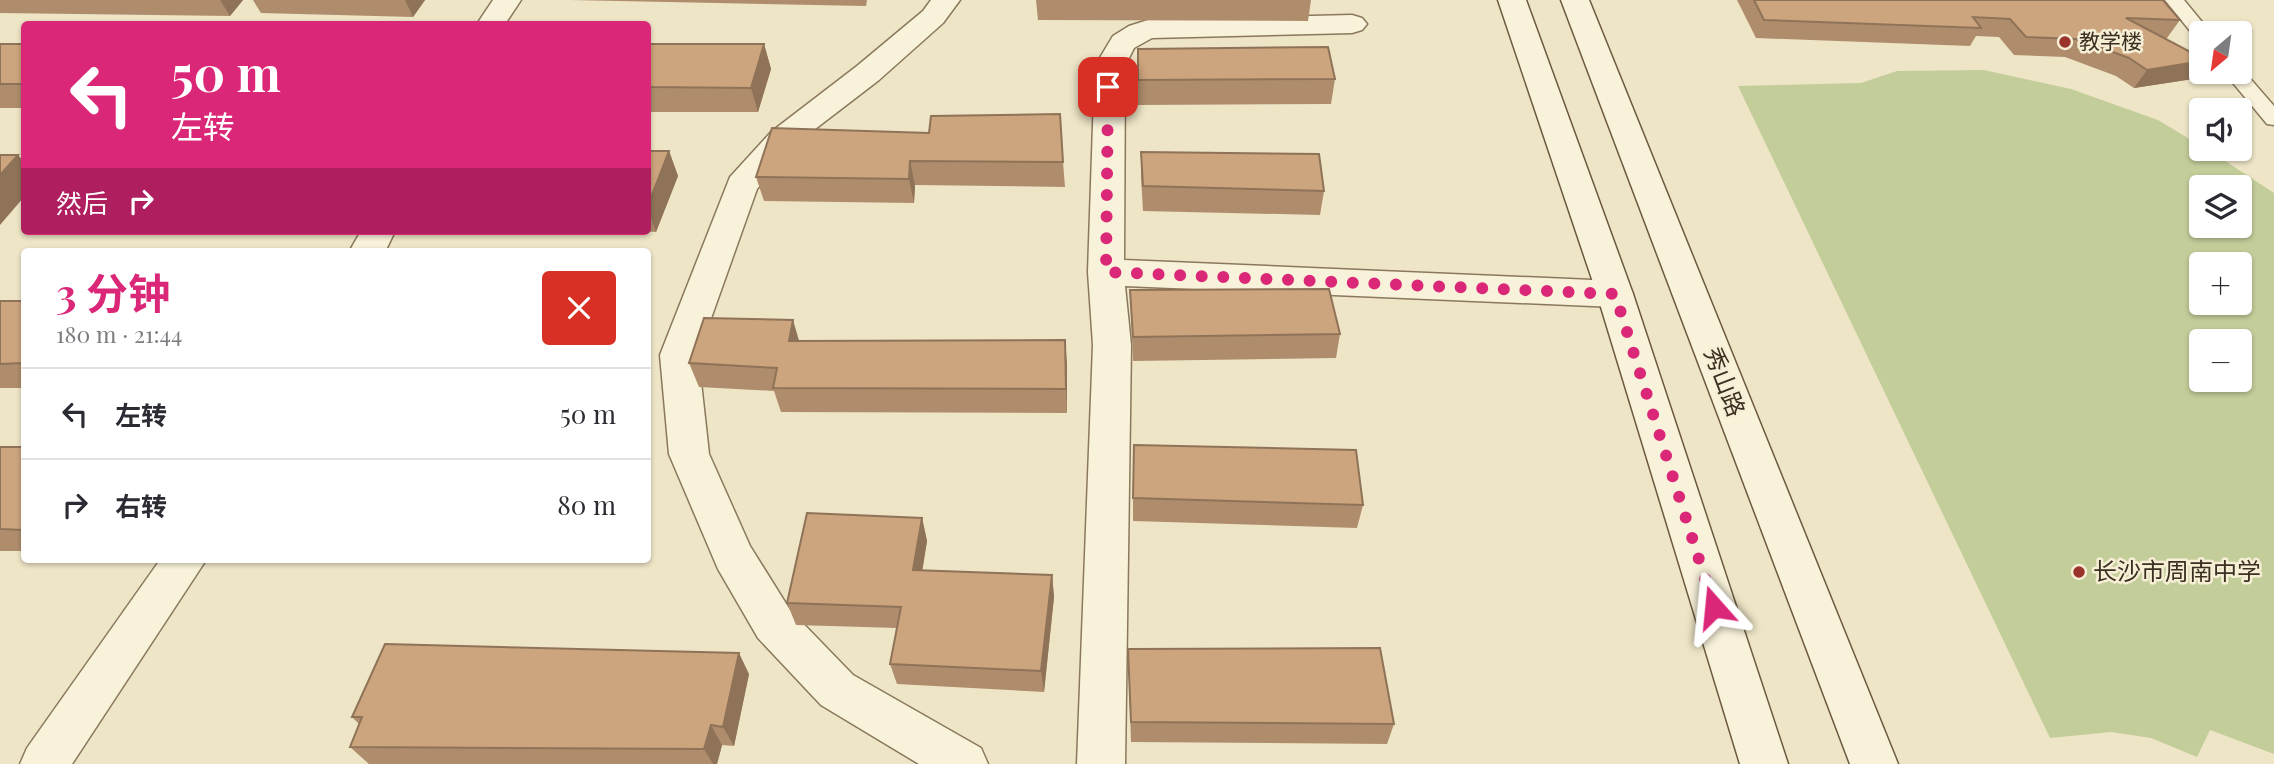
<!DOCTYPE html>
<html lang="zh">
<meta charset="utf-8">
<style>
body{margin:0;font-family:"Playfair Display","Noto Sans SC",serif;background:#f7f7f7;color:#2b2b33;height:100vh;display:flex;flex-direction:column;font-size:26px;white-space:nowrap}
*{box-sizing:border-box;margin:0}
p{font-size:23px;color:#7c7c81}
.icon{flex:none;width:38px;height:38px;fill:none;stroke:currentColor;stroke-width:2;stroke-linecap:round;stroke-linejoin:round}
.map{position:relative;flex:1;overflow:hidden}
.drawer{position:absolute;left:21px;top:248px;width:630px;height:315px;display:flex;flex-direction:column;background:#fff;border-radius:7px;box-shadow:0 2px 5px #0004}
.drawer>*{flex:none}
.hud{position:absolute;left:21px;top:21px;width:630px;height:214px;border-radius:7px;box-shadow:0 2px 5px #0004;background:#db2777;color:#fff;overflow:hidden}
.needle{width:46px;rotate:209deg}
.tools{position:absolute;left:2189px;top:21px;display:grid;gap:14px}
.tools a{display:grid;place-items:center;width:63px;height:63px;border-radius:7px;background:#fff;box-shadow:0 2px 5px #0004;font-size:35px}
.pin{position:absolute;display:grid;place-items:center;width:60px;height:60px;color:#fff;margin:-30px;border-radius:14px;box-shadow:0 4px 10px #0006}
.me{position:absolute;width:77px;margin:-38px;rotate:342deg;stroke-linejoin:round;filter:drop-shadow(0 0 5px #0008)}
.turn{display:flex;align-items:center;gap:24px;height:147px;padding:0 35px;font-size:32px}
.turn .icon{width:91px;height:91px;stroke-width:2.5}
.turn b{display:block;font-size:49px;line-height:60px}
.then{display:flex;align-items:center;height:66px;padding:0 35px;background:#0003;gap:14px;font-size:26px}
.round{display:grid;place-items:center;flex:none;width:74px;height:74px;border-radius:7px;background:#f7f7f7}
.head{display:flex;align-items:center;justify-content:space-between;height:119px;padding:0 35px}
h1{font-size:42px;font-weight:700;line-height:52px;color:#db2777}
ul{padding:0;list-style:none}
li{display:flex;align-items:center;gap:21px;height:91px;padding:0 35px;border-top:2px solid #e1e1e2}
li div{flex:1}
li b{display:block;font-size:26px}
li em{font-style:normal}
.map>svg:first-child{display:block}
.green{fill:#c3cd9a;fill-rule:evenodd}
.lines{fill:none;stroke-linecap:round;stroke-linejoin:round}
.service-casing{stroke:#8a785c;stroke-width:3}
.minor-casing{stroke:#8a785c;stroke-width:3}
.tertiary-casing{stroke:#8a785c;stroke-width:3}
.secondary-casing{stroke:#6c593f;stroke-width:3}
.service{fill:#f9f2da;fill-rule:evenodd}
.minor{fill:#f9f2da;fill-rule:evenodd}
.tertiary{fill:#f9f2da;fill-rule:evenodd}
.secondary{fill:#f9f2da;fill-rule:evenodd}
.wall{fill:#af8d6c}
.shaded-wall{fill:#8f7358}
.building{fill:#cca47d;stroke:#8f7358;stroke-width:2}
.route{stroke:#db2777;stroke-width:12;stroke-dasharray:0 21.6}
.poi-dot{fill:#99332c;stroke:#f6efd6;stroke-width:2.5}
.labels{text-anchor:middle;stroke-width:5;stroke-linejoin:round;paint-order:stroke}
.far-poi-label{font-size:21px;fill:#3a2f20;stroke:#f6efd6;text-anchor:start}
.street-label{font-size:24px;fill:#3a2f20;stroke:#f6efd6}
.poi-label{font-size:24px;fill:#3a2f20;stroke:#f6efd6;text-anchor:start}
</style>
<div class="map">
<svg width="2274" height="764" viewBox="0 0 2274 764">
<rect width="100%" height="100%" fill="#eee5c6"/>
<path class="green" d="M 1984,70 L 2071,89 L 2158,120 L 2201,146 L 2202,149 L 2207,149 L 2274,193 L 2274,754 L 2210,730 L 2197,757 L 2151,738 L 2111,732 L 2050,738 L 1738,86 L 1861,83 L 1897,71 ZM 2202,187 L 2240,187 L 2240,226 L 2202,226 ZM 2202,264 L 2240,264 L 2240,303 L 2202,303 ZM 2202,341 L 2240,341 L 2240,380 L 2202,380 Z"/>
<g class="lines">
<defs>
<g id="service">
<path d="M 2165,0 L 2184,0 L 2211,33 L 2202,33 L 2202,39 L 2195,37 Z"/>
<path d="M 2241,68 L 2274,106 L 2274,125 L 2267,124 L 2224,72 L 2240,72 Z"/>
</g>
<g id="minor">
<path d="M 931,0 L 960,0 L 943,23 L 879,80 L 793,146 L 757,189 L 698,355 L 709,454 L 750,546 L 790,610 L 853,675 L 981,748 L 988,764 L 919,764 L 821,705 L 758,638 L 718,569 L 669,454 L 660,355 L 730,177 L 771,132 L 857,66 L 923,11 Z"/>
<path d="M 1352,15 L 1362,18 L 1367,24 L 1362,30 L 1352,33 L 1152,38 L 1134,48 L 1125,66 L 1124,260 L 1615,281 L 1628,285 L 1633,294 L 1628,303 L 1615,307 L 1125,286 L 1131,345 L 1125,764 L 1077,764 L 1093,345 L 1088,272 L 1095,66 L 1113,36 L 1129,26 L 1148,20 Z"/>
</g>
<g id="tertiary">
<path d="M 493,0 L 521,0 L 505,24 L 477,24 Z"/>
<path d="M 361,231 L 395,231 L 385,252 L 349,252 Z"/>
<path d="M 160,560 L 206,560 L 72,764 L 20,764 L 27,748 Z"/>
</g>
<g id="secondary">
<path d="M 1498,0 L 1526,0 L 1633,294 L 1788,764 L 1740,764 L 1597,294 Z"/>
<path d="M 1561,0 L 1589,0 L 1898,764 L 1850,764 Z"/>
</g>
</defs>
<use href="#service" class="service-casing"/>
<use href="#minor" class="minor-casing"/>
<use href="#tertiary" class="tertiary-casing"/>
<use href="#secondary" class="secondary-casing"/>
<use href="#service" class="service"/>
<use href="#minor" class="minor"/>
<use href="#tertiary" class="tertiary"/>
<use href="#secondary" class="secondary"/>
</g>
<g class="wall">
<path d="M 0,0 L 243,0 L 230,16 L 0,13 Z"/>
<path d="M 253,0 L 425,0 L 413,17 L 261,13 Z"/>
<path d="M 570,0 L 867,0 L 866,6 Z"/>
<path d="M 1036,0 L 1311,0 L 1308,21 L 1038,20 Z"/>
<path d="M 1737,0 L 2163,0 L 2180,20 L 2167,38 L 2165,38 L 2193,79 L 2134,88 L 2116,76 L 2065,57 L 2014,55 L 1999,37 L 1976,36 L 1970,46 L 1756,38 Z"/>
<rect x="0" y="44" width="24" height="64"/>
<path d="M 648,44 L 764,44 L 771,69 L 758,112 L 648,112 Z"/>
<path d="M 1138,49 L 1335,79 L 1331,104 L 1138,105 Z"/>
<path d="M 929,133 L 1063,162 L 1065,187 L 915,185 L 914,203 L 764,201 L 756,177 Z"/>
<path d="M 648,151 L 669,151 L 678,176 L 656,232 L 637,231 L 648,231 Z"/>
<path d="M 1141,152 L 1324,191 L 1320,215 L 1143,211 L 1141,177 Z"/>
<path d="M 1130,290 L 1340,334 L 1336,358 L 1133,361 Z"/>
<rect x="0" y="301" width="24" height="87"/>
<path d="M 799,341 L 1067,364 L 1067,413 L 781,412 L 774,391 L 699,387 L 689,363 Z"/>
<rect x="0" y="447" width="24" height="104"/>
<path d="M 1133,498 L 1363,505 L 1357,528 L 1133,521 Z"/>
<path d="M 922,518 L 927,541 L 922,570 L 1052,575 L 1054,597 L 1044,692 L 897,684 L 890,664 L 897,628 L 796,625 L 787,603 Z"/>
<path d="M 1128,649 L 1394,724 L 1387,744 L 1131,742 Z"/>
<path d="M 749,674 L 734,746 L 722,745 L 717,764 L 369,764 L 350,747 L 359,724 L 352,717 Z"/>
</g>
<g class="shaded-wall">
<path d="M 220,0 L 243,0 L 230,16 Z"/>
<path d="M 405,0 L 425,0 L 413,17 Z"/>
<path d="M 764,44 L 771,69 L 758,112 L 751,88 Z"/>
<path d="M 2202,61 L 2202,67 L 2193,79 L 2134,88 L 2147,70 Z"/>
<path d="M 669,151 L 678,176 L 656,232 L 648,210 L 648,205 Z"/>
<path d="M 18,155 L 24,162 L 24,197 L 0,225 L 0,175 Z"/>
<path d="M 910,161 L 915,185 L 914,203 L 909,179 Z"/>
<path d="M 793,320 L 800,344 L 789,341 Z"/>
<path d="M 1065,340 L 1067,364 L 1067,413 L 1066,389 Z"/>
<path d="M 922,518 L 927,541 L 919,592 L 913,570 Z"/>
<path d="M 1052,575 L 1054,597 L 1044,692 L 1041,671 Z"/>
<path d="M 739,653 L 749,674 L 734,746 L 723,727 Z"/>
<path d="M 711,725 L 722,745 L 717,764 L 713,764 L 704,749 Z"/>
</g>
<g class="building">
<path d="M 1754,0 L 2163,0 L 2180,20 L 2126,18 L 2202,58 L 2202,61 L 2147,70 L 2129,58 L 2077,39 L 2026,37 L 2010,19 L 1973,17 L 1981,28 L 1764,20 Z"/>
<rect x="0" y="44" width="24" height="40"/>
<path d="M 648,44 L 764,44 L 751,88 L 648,87 Z"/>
<path d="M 1328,47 L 1335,79 L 1138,80 L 1138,49 Z"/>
<path d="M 1060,114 L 1063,162 L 910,161 L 909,179 L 756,177 L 772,128 L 929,133 L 931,116 Z"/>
<path d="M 648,151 L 669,151 L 648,205 Z"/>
<path d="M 1141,152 L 1319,154 L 1324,191 L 1143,186 Z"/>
<path d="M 0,155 L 18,155 L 0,175 Z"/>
<path d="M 1329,289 L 1340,334 L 1133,337 L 1130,290 Z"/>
<path d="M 0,301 L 24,301 L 24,363 L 0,364 Z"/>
<path d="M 704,318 L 793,320 L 789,341 L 1065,340 L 1066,389 L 773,388 L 777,368 L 689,363 Z"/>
<path d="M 1134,445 L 1356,450 L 1363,505 L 1133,498 Z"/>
<path d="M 0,447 L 24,447 L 24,530 L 0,529 Z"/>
<path d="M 807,513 L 922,518 L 913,570 L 1052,575 L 1041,671 L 890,664 L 901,607 L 787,603 Z"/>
<path d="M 385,644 L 739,653 L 723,727 L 711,725 L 704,749 L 350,747 L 362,717 L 352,717 Z"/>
<path d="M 1380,648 L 1394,724 L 1131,722 L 1128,649 Z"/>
</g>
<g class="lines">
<path class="route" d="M 1108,87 L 1106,272 L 1615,294 L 1714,607"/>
</g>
<g class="poi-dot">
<circle cx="2065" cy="42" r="7"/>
<circle cx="2079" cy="572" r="7"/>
</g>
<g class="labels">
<g class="far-poi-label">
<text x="2079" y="49">教学楼</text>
</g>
<g class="street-label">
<text transform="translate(1724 382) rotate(69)" y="8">秀山路</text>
</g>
<g class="poi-label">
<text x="2093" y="580">长沙市周南中学</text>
</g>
</g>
</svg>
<div class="tools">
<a><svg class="needle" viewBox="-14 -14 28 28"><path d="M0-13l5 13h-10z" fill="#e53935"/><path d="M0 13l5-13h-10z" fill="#7c7c81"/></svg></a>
<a><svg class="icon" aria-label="sound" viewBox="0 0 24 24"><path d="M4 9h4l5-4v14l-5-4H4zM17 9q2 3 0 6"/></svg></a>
<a><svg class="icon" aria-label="layers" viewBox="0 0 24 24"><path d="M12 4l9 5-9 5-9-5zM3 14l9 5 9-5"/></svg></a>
<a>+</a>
<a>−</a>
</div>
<div class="pin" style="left:1108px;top:87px;background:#d93025"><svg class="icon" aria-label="arrive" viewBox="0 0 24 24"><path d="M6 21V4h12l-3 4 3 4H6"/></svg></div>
<svg class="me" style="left:1714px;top:607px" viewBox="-20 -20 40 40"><path d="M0-17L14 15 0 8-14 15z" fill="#db2777" stroke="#fff" stroke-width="4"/></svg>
<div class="hud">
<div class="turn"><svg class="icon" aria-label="left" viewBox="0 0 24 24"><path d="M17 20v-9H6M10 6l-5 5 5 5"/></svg><div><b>50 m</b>左转</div></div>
<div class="then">然后<svg class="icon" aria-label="right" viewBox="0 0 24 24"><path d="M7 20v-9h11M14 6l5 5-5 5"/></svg></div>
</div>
<section class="drawer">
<div class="head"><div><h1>3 分钟</h1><p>180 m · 21:44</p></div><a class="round" style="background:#d93025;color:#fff"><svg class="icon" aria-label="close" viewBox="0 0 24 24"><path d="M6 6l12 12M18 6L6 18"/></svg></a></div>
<ul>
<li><svg class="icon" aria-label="left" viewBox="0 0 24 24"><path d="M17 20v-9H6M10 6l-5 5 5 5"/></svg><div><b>左转</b></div><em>50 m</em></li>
<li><svg class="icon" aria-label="right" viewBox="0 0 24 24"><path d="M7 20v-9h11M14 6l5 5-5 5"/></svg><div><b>右转</b></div><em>80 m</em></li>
</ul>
</section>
</div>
